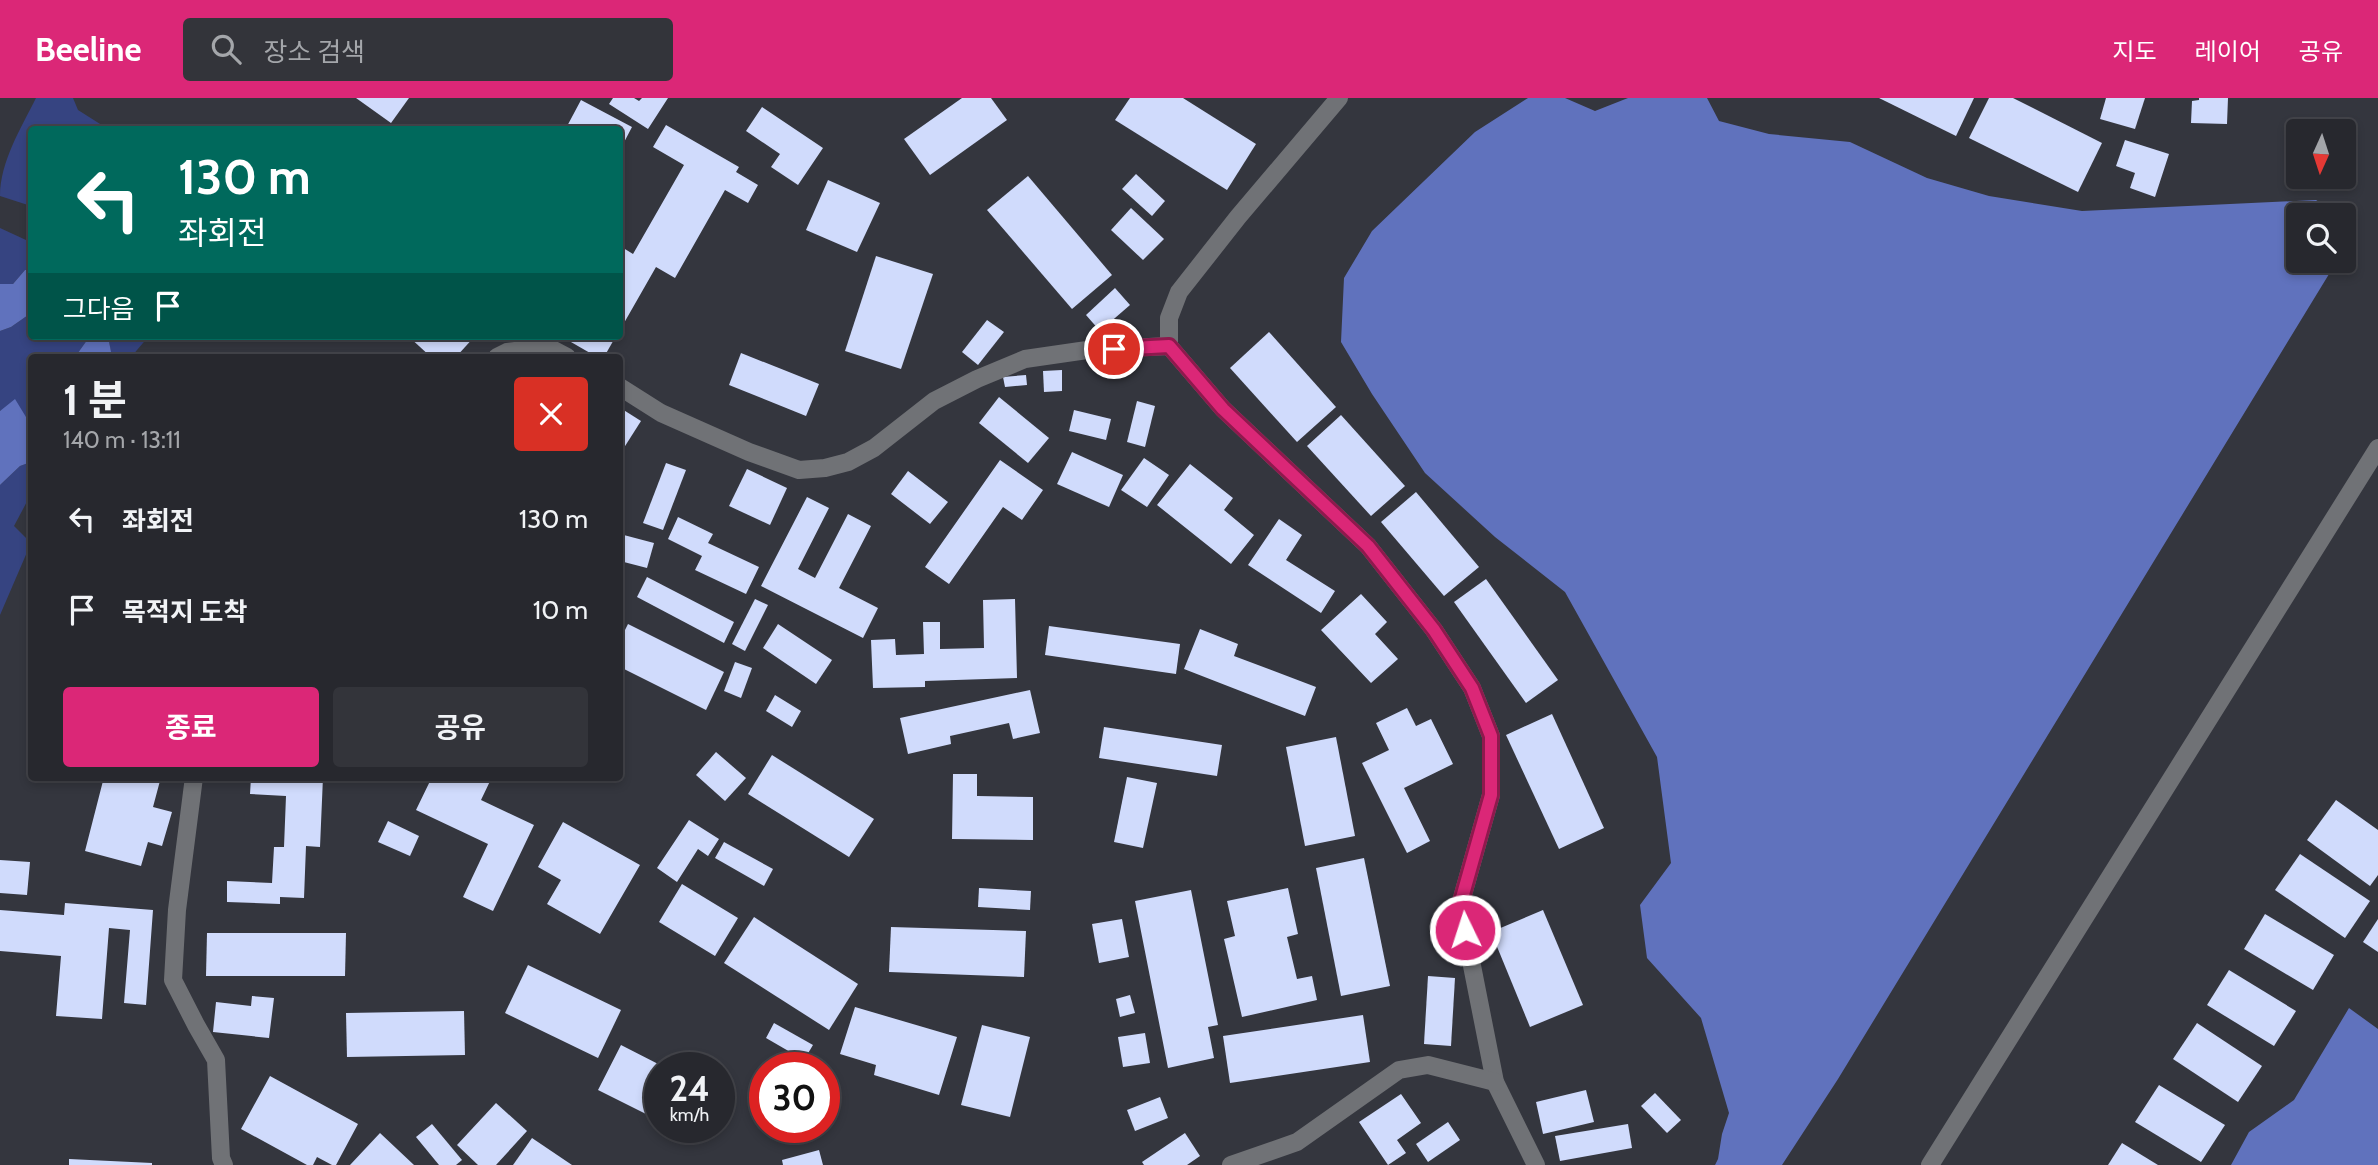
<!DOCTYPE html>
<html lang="ko">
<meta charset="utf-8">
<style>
body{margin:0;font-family:Cabin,"Noto Sans KR",sans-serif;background:#33343a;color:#f1f3f6;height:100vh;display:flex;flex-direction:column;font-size:26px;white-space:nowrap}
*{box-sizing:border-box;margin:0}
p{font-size:23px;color:#a4a6aa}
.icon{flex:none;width:38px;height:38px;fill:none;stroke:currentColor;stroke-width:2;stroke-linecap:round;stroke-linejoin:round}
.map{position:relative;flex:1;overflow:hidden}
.details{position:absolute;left:28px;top:256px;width:595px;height:427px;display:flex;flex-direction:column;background:#27282e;border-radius:7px;box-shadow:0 4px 10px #0003,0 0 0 2px #43444a}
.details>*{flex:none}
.banner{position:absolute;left:28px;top:28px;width:595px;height:214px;border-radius:7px;box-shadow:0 4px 10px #0003,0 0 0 2px #43444a;background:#00695c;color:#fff;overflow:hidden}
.needle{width:46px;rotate:183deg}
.fabs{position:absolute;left:2286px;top:21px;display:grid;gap:14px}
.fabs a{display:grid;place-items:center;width:70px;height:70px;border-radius:7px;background:#27282e;box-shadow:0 4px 10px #0003,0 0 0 2px #43444a;font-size:35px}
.speed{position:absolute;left:644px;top:954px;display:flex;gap:14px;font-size:35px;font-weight:700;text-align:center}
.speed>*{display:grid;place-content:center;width:91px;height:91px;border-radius:50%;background:#27282e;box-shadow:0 4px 10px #0003,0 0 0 2px #43444a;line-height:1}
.speed small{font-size:18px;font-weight:400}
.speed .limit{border:10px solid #d22;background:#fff;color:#111}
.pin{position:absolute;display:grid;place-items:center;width:60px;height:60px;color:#fff;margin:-30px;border:4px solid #fff;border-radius:50%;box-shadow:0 2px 7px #0007}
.me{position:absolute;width:77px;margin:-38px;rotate:356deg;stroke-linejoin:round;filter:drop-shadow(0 0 5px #0008)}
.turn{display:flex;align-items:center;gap:24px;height:147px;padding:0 35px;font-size:32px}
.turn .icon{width:91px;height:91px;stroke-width:2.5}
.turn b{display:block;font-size:49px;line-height:60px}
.then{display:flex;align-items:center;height:66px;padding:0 35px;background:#0003;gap:14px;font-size:26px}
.round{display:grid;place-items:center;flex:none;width:74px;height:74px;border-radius:7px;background:#33343a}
.summary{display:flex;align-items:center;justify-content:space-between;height:119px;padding:0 35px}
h1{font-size:42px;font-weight:700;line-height:52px}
.button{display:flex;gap:14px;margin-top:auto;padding:14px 35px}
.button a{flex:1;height:80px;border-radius:7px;background:#db2777;color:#fff;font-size:28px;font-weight:700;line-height:80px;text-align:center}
.button a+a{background:#33343a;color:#f1f3f6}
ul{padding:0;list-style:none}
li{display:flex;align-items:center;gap:21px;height:91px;padding:0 35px}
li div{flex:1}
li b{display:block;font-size:26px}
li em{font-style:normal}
header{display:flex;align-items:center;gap:42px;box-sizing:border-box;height:98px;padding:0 35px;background:#db2777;color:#fff}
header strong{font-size:33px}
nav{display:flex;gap:38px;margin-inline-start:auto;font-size:24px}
.search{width:490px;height:63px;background:#33343a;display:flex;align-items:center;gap:18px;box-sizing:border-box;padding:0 24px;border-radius:7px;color:#a4a6aa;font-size:26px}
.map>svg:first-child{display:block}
.green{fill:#364481}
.water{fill:#6072bd}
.building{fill:#d0dbfc}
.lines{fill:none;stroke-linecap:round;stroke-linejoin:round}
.street{stroke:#707276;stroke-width:18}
.route-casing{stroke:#8e194d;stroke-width:18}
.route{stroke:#db2777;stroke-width:12}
</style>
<header>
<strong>Beeline</strong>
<div class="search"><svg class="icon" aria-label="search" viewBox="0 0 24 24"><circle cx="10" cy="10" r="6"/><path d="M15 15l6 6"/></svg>장소 검색</div>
<nav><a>지도</a><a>레이어</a><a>공유</a></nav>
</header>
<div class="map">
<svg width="2378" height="1067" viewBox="0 0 2378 1067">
<rect width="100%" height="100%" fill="#34363e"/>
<g class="green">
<path d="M 36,0 L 73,0 L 78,12 L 108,31 L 32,32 L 31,108 L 0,98 C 0,64 21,30 36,0 Z"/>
<path d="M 0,130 L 26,142 L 31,130 L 31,172 L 25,172 L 13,186 L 0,186 Z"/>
<path d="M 31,215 L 32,238 L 90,238 L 75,259 L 32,259 L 31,317 L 26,319 L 6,310 L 0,313 L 0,233 L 11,229 Z"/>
<path d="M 108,238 L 149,238 L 131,259 L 112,259 Z"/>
<path d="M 31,364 L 31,396 L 14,428 L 31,445 L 0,517 L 0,387 L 20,368 Z"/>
</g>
<g class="water">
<path d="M 1528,0 L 1565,0 L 1595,13 L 1628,0 L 1707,0 L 1719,23 L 1769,36 L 1850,44 L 1927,80 L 1989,98 L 2082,113 L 2316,102 L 2339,117 L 2298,117 L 2298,163 L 2337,163 L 1838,981 L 1782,1067 L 1715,1067 L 1718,1061 L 1722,1036 L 1729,1015 L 1701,920 L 1647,860 L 1640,807 L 1671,765 L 1657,659 L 1565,494 L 1495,439 L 1425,375 L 1372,296 L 1341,244 L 1344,180 L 1372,133 L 1475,34 Z"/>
<path d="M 25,172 L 31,172 L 31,215 L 11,229 L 0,233 L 0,186 L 13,186 Z"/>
<path d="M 90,238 L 108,238 L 112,259 L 75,259 Z"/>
<path d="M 15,301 L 26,319 L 31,317 L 31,364 L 20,368 L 0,387 L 0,313 Z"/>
<path d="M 2349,910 L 2378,931 L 2378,1067 L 2231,1067 L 2249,1034 L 2294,1002 Z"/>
</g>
<g class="building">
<path d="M 356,0 L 409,0 L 391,25 Z"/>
<path d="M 613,0 L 634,0 L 639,3 L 642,0 L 668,0 L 648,31 L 609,6 Z"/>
<path d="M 962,0 L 991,0 L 1007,22 L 930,77 L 904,41 Z"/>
<path d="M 1130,0 L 1183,0 L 1256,46 L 1227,92 L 1115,22 Z"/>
<path d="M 1879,0 L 1974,0 L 1956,38 Z"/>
<path d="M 1989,0 L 2013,0 L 2102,45 L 2078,94 L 1969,40 Z"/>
<path d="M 2106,0 L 2145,0 L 2135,31 L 2100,21 Z"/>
<path d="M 2199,0 L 2228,0 L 2227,26 L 2191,25 L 2192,3 L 2199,2 Z"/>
<path d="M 581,2 L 632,29 L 620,52 L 620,32 L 565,32 Z"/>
<path d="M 762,9 L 823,50 L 798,87 L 771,69 L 780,56 L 746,33 Z"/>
<path d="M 666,27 L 739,69 L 736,74 L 758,87 L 748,105 L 725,92 L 675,180 L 656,169 L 620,232 L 620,148 L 633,156 L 684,67 L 653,49 Z"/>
<path d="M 2125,42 L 2169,56 L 2155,99 L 2130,90 L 2135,75 L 2116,68 Z"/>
<path d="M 1136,76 L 1165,103 L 1152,118 L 1122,91 Z"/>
<path d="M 1028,78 L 1112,177 L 1072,211 L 987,112 Z"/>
<path d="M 828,82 L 880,105 L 857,154 L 806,132 Z"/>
<path d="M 1131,110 L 1164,141 L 1143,162 L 1111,132 Z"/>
<path d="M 876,158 L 933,176 L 901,271 L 845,253 Z"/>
<path d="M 1115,190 L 1130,207 L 1100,233 L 1086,217 Z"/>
<path d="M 987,222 L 1004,234 L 978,267 L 962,254 Z"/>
<path d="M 1269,234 L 1336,309 L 1297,344 L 1230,270 Z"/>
<path d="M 408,238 L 475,238 L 456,259 L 431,259 Z"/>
<path d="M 565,238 L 616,238 L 604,259 L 597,259 L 564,240 Z"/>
<path d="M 741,255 L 819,286 L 806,318 L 729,287 Z"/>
<path d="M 1062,272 L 1062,293 L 1044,294 L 1043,273 Z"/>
<path d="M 1026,277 L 1027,287 L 1005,289 L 1003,279 Z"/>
<path d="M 999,299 L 1049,340 L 1028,365 L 979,325 Z"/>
<path d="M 1137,303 L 1155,308 L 1145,349 L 1127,344 Z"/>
<path d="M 622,311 L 641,323 L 620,356 L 620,314 Z"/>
<path d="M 1074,312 L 1111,321 L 1106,342 L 1069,333 Z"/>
<path d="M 1341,317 L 1405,388 L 1371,418 L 1307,348 Z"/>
<path d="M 1072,354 L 1123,377 L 1109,409 L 1057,386 Z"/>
<path d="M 1144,360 L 1169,377 L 1147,409 L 1121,392 Z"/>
<path d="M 1000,362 L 1043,392 L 1022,422 L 1003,409 L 949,486 L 925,469 Z"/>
<path d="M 666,365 L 686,372 L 663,432 L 643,425 Z"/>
<path d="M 1190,366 L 1233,400 L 1224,412 L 1254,437 L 1231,466 L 1157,407 Z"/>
<path d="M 747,371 L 787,390 L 770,427 L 729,408 Z"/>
<path d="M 908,373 L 948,404 L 930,426 L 891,396 Z"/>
<path d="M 1416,394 L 1479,469 L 1444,498 L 1381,424 Z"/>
<path d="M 807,399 L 829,410 L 798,471 L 815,480 L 848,416 L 871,428 L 839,490 L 878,510 L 863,540 L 761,488 Z"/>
<path d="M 678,419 L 713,436 L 708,445 L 759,469 L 746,496 L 695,472 L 702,458 L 668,441 Z"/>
<path d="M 1279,421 L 1302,437 L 1286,462 L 1335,493 L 1321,515 L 1248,467 Z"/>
<path d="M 620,436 L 654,445 L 647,470 L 620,463 Z"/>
<path d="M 647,479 L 734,524 L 724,545 L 637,499 Z"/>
<path d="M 1486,481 L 1558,582 L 1526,605 L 1454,504 Z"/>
<path d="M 1361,496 L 1387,524 L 1375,536 L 1398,561 L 1371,585 L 1321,532 Z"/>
<path d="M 755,501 L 768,507 L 745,553 L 732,546 Z"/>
<path d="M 1015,501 L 1017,580 L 925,583 L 925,589 L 873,590 L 871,542 L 895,541 L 896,557 L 924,556 L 923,524 L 940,524 L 940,551 L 984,550 L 983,502 Z"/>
<path d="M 628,526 L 724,574 L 706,612 L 620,569 L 620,542 Z"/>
<path d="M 778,526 L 832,562 L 816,586 L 763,550 Z"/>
<path d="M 1049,528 L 1180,546 L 1176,576 L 1045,557 Z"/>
<path d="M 1200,531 L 1238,546 L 1234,558 L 1316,589 L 1305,618 L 1184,571 Z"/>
<path d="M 735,564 L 752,570 L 741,600 L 724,593 Z"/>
<path d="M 1030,592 L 1040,635 L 1013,641 L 1009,625 L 950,638 L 951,646 L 908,656 L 900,620 Z"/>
<path d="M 775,597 L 801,613 L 792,629 L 766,613 Z"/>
<path d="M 1407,610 L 1416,628 L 1431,621 L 1453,666 L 1404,690 L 1430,743 L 1407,755 L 1362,665 L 1389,652 L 1376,625 Z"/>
<path d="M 1552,616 L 1604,730 L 1559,751 L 1506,637 Z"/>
<path d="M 1104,629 L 1222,647 L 1217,678 L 1099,660 Z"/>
<path d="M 1336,639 L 1355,738 L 1305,748 L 1286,649 Z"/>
<path d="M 716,654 L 746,680 L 725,703 L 696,677 Z"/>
<path d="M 772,657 L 874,721 L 849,759 L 748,696 Z"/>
<path d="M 953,676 L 977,676 L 977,698 L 1033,699 L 1033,742 L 952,741 Z"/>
<path d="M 104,679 L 161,679 L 153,709 L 172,714 L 162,748 L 148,744 L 141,768 L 85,753 Z"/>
<path d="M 251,679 L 323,679 L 320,749 L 306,748 L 304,800 L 280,799 L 280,806 L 227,804 L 227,783 L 272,785 L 274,749 L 284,749 L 286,698 L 250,696 Z"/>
<path d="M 432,679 L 492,679 L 481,702 L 534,727 L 493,813 L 463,799 L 488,746 L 416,712 Z"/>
<path d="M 1127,679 L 1157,685 L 1143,750 L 1114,744 Z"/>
<path d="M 2336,702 L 2378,732 L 2378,777 L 2370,788 L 2307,742 Z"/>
<path d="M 689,722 L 719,741 L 708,758 L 698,751 L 677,784 L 657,770 Z"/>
<path d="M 388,723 L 419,738 L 410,758 L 378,744 Z"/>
<path d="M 563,724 L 640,767 L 600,836 L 547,806 L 561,782 L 538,769 Z"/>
<path d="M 724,744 L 773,771 L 764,788 L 715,760 Z"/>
<path d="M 2300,756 L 2370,803 L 2345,840 L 2275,792 Z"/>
<path d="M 1364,760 L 1390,888 L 1341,898 L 1316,770 Z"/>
<path d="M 0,762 L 30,764 L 27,797 L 0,795 Z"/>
<path d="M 682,786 L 738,820 L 715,858 L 659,824 Z"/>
<path d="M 979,790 L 1031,793 L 1030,812 L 978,809 Z"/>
<path d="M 1288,790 L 1298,836 L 1287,839 L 1297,881 L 1312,878 L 1317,902 L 1242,919 L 1224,841 L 1235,838 L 1227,803 Z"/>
<path d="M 1191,792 L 1218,927 L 1208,929 L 1214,960 L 1168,970 L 1135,803 Z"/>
<path d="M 65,805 L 153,812 L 146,907 L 124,905 L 130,832 L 109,830 L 102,921 L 56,918 L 61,858 L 0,853 L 0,812 L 64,817 Z"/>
<path d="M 1543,812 L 1583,907 L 1530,929 L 1491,834 Z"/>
<path d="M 2265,816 L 2334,857 L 2313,892 L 2244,851 Z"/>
<path d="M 754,819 L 858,886 L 829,932 L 724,865 Z"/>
<path d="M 1122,821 L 1129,859 L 1099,865 L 1092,826 Z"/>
<path d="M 2378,821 L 2378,854 L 2363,844 Z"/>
<path d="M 891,829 L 1026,833 L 1024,879 L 889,874 Z"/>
<path d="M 207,835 L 346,835 L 345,878 L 206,878 Z"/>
<path d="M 528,867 L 621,912 L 598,960 L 505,915 Z"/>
<path d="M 2229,872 L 2296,913 L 2274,948 L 2207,907 Z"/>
<path d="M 1428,878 L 1455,880 L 1451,948 L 1424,946 Z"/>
<path d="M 1130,897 L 1135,915 L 1120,919 L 1116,901 Z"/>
<path d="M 252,898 L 274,900 L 269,940 L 213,934 L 216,904 L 251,908 Z"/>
<path d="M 855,909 L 957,939 L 939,997 L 874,977 L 876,967 L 840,956 Z"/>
<path d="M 464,913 L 465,957 L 347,959 L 346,915 Z"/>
<path d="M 1363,917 L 1370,964 L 1230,985 L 1223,938 Z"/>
<path d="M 774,925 L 813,947 L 804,962 L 766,940 Z"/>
<path d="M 2197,925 L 2262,968 L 2238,1004 L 2173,961 Z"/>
<path d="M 982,927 L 1030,939 L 1010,1019 L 961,1007 Z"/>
<path d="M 1145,935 L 1150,965 L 1123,969 L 1118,939 Z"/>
<path d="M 621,947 L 666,970 L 660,970 L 660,1023 L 598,992 Z"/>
<path d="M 270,978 L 358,1026 L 336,1067 L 332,1067 L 317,1059 L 313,1067 L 307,1067 L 241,1031 Z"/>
<path d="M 2159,987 L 2225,1027 L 2201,1064 L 2135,1024 Z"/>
<path d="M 1586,992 L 1594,1024 L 1543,1036 L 1536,1004 Z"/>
<path d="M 1655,995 L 1681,1022 L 1667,1035 L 1641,1008 Z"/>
<path d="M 719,996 L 732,1002 L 719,1027 Z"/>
<path d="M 1401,996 L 1421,1025 L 1397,1042 L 1406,1055 L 1388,1067 L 1359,1024 Z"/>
<path d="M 1160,999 L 1168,1020 L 1135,1033 L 1127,1012 Z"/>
<path d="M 496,1005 L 527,1033 L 496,1067 L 478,1067 L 457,1047 Z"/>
<path d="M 1448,1024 L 1460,1042 L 1428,1064 L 1416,1046 Z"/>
<path d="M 432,1026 L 462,1062 L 456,1067 L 439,1067 L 416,1039 Z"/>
<path d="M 1628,1026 L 1632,1050 L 1560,1063 L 1555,1038 Z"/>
<path d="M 672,1029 L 698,1029 L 693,1039 Z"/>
<path d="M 380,1035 L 414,1067 L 350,1067 Z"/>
<path d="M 1185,1035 L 1200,1058 L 1187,1067 L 1144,1067 L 1142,1064 Z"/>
<path d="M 532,1040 L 572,1067 L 513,1067 Z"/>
<path d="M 2122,1045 L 2158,1067 L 2108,1067 Z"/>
<path d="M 819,1052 L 823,1067 L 783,1067 L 782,1062 Z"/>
<path d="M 69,1061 L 152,1065 L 152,1067 L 69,1067 Z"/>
</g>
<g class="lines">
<g class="street">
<path d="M 1339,0 L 1238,119 L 1179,194 L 1169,220 L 1169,248 L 1223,311 L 1368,448 L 1434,532 L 1472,590 L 1491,638 L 1491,697 L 1460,807 L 1495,984 L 1536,1067"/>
<path d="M 497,259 L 507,254 L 548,249 L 567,259"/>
<path d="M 620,289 L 661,315 L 749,354 L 799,372 L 825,370 L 848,364 L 874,350 L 934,303 L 977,281 L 1025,261 L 1087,252 L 1169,248"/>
<path d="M 194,679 L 177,812 L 173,882 L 196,927 L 216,962 L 221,1060 L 224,1067"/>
<path d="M 1231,1067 L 1297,1044 L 1399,972 L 1428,967 L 1495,984"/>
<path d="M 1930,1067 L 2378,350"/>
</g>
</g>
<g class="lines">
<defs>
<path id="route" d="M 1114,251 L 1169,248 L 1223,311 L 1368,448 L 1434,532 L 1472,590 L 1491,638 L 1491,697 L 1460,807 L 1465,832"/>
</defs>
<use href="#route" class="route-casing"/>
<use href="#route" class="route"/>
</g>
</svg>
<div class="fabs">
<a><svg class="needle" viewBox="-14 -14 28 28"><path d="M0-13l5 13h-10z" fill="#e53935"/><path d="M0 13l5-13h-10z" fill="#a4a6aa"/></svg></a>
<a><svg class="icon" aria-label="search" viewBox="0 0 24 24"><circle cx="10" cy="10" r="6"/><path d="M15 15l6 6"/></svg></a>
</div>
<div class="speed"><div>24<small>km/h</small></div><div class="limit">30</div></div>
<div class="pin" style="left:1114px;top:251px;background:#d93025"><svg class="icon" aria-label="arrive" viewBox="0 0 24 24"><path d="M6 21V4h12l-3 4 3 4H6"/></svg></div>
<svg class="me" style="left:1465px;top:832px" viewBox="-20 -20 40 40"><circle r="17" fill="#db2777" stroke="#fff" stroke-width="3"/><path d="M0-11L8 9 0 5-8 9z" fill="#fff"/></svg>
<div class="banner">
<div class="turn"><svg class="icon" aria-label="left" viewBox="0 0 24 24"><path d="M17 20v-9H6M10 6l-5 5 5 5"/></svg><div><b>130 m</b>좌회전</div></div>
<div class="then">그다음<svg class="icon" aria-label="arrive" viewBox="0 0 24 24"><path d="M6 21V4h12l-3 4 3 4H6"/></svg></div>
</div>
<section class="details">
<div class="summary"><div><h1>1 분</h1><p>140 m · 13:11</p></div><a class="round" style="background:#d93025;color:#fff"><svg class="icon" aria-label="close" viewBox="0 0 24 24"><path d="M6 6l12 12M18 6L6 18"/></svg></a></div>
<ul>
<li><svg class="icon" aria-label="left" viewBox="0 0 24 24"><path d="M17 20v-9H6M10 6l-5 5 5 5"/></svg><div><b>좌회전</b></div><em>130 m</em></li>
<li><svg class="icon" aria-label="arrive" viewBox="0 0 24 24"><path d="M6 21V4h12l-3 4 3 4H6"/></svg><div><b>목적지 도착</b></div><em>10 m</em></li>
</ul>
<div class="button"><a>종료</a><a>공유</a></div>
</section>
</div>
